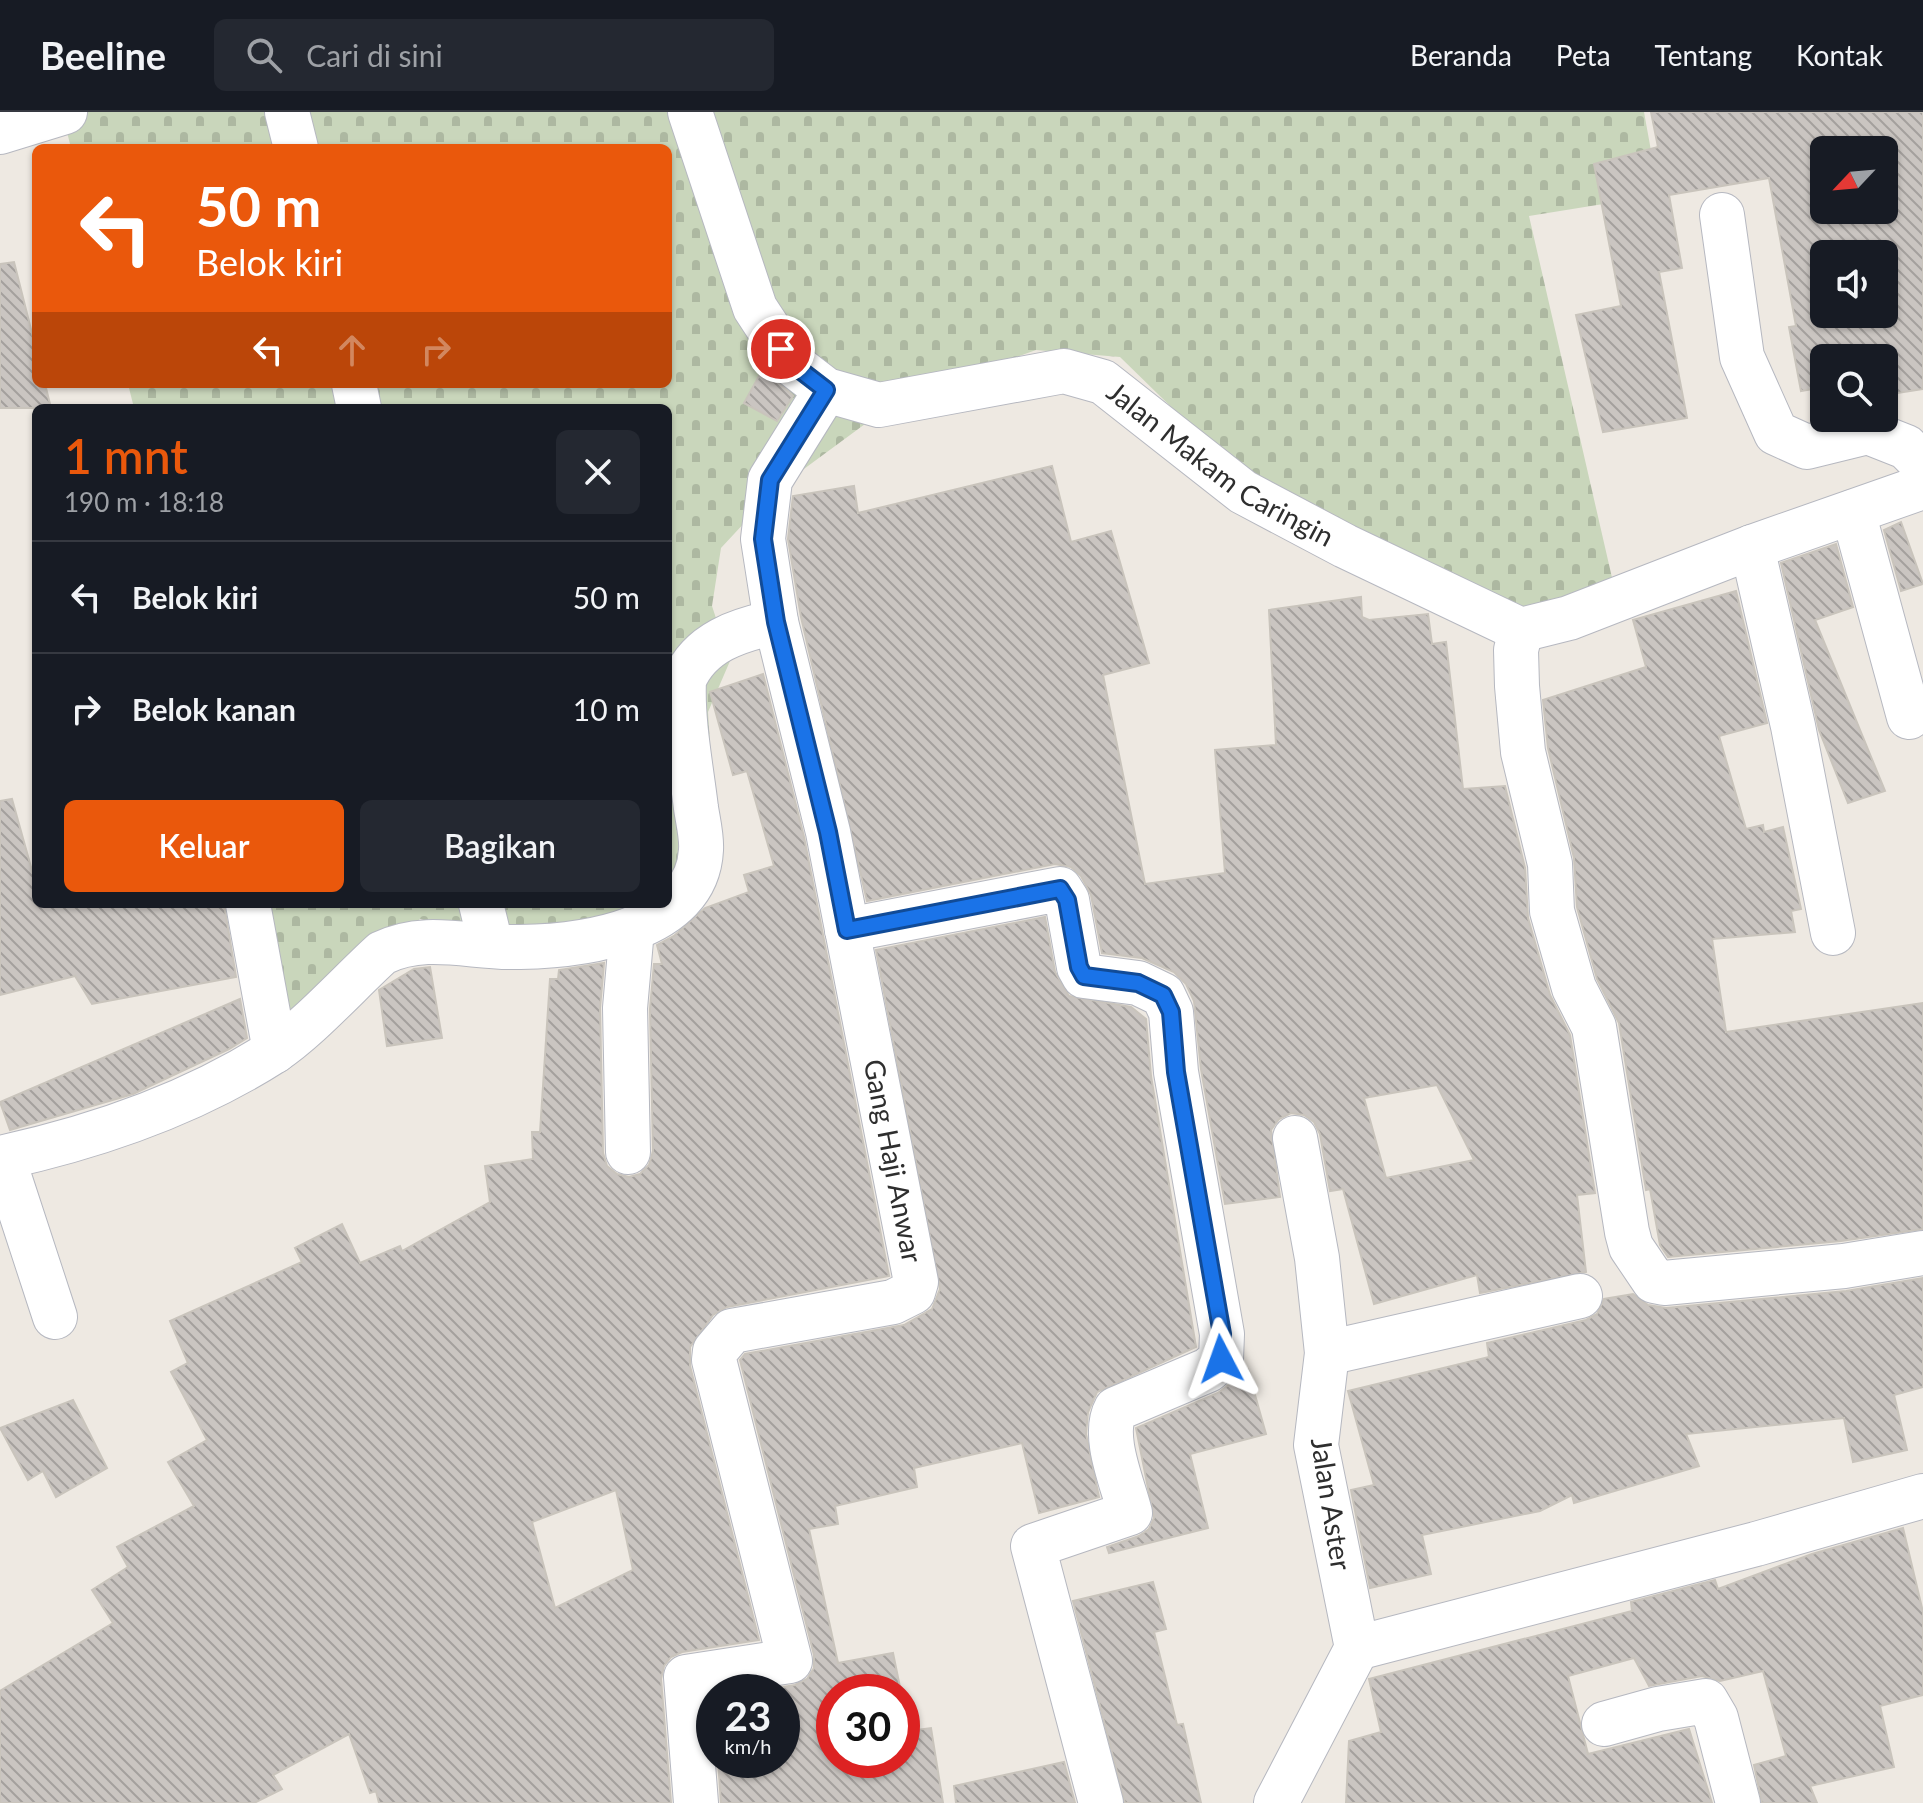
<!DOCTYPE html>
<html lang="id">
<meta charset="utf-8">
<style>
body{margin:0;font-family:Lato,sans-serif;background:#242831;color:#f1f3f6;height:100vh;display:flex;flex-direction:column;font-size:30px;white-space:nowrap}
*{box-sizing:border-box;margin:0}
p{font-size:26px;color:#9ea1a6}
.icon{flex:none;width:44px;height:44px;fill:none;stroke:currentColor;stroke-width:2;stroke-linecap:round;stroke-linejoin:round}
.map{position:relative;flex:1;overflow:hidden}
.drawer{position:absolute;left:32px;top:292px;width:640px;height:504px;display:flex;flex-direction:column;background:#171b24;border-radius:12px;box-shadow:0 2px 6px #0004}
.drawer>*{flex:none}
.hud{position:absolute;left:32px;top:32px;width:640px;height:244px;border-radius:12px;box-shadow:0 2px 6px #0004;background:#ea580c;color:#fff;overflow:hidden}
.needle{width:52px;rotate:244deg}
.controls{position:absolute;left:1810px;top:24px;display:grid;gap:16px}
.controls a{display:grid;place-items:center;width:88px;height:88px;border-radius:12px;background:#171b24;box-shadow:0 2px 6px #0004;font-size:40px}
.speed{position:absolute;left:696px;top:1562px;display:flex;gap:16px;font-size:40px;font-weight:700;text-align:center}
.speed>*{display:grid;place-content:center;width:104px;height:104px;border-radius:50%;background:#171b24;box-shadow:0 2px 6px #0004;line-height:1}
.speed small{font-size:20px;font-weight:400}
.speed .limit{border:12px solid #d22;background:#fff;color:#111}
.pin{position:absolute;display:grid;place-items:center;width:68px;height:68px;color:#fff;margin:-34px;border:4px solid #fff;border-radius:50%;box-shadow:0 2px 8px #0007}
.me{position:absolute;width:88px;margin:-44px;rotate:356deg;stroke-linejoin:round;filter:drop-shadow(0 0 6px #0008)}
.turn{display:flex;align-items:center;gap:28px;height:168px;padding:0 32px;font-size:36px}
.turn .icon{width:104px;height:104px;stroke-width:2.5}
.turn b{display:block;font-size:56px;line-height:68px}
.lanes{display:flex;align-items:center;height:76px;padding:0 32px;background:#0003;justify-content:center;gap:40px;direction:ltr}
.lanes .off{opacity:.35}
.round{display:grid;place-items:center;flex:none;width:84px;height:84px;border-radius:12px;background:#242831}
.head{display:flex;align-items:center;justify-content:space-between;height:136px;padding:0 32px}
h1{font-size:48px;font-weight:600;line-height:60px;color:#ea580c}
.button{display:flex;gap:16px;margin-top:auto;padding:16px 32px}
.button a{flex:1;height:92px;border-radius:12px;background:#ea580c;color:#fff;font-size:32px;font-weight:600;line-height:92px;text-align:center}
.button a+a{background:#242831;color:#f1f3f6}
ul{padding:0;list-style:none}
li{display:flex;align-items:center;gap:24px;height:112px;padding:0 32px;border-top:2px solid #363941}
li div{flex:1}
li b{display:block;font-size:30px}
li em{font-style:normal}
header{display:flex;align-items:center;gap:48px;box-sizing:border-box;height:112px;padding:0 40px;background:#171b24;border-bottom:2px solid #363941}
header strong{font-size:38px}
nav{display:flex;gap:44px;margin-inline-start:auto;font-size:28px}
.search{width:560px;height:72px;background:#242831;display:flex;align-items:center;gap:20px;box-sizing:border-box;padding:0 28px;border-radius:12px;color:#9ea1a6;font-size:30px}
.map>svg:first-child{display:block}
.cemetery{fill:url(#cemetery-stones)}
.building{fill:url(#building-back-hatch);stroke:#c9c4bc;stroke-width:2;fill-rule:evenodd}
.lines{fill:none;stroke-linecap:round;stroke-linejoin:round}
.minor-casing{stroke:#b6b8c0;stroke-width:46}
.minor{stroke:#fff;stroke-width:44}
.route-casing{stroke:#114b97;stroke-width:20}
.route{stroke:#1a73e8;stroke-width:14}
.labels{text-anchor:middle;stroke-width:6;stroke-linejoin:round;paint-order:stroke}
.street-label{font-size:28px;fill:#2e2e2e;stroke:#fff}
</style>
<header>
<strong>Beeline</strong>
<div class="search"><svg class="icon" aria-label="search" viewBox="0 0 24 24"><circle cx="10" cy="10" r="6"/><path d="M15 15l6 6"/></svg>Cari di sini</div>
<nav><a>Beranda</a><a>Peta</a><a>Tentang</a><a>Kontak</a></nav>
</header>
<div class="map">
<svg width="1923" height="1691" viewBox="0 0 1923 1691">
<defs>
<pattern id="cemetery-stones" width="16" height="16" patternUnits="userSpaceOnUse" patternTransform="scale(2)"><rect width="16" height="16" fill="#c9d6bb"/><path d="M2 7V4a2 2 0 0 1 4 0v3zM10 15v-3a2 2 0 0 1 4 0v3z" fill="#adb8a1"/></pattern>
<pattern id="building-back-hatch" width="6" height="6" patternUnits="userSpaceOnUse" patternTransform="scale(2)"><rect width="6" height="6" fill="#cac5c1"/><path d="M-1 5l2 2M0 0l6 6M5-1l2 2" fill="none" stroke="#a4a09d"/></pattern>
</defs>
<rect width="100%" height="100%" fill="#eee9e2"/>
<g class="cemetery">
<path d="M 62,0 L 1644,0 L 1659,83 L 1529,104 L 1613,470 L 1526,508 L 1244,366 L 1120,245 L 1036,238 L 899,287 L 774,379 L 721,436 L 712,494 L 730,549 L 708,600 L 718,759 L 668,782 L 668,296 L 134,296 L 128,272 L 668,272 L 668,36 L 71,36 Z"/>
<path d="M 254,792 L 655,792 L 533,839 L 420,807 L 287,929 Z"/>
</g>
<g class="building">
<path d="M 1651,0 L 1923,0 L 1923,277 L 1884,283 L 1884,246 L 1824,246 L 1824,275 L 1801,279 L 1789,215 L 1796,214 L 1769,66 L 1669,83 L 1682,156 L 1659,160 L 1687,306 L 1603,320 L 1576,203 L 1621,194 L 1594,52 L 1658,35 ZM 1824,38 L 1884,38 L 1884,98 L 1824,98 ZM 1824,142 L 1884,142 L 1884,202 L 1824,202 Z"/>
<path d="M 14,150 L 36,237 L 36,272 L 45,272 L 51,296 L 0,296 L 0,152 Z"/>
<path d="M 764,255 L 793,284 L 777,309 L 744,291 Z"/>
<path d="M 1052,354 L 1071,430 L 1111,419 L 1149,551 L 1103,563 L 1145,772 L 1225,761 L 1215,638 L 1276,633 L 1269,498 L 1361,485 L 1362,505 L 1369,508 L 1428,502 L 1432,532 L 1446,530 L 1463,677 L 1505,674 L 1525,756 L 1528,806 L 1550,883 L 1570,923 L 1595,1081 L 1577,1083 L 1586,1160 L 1480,1181 L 1477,1163 L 1374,1192 L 1343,1077 L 1330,1079 L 1320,1022 L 1314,1010 L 1304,1003 L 1291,1001 L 1279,1007 L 1271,1018 L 1280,1085 L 1225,1092 L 1201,957 L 1194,889 L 1186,872 L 1174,860 L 1142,846 L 1102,841 L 1091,783 L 1081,764 L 1071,755 L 1055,752 L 867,789 L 801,505 L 788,427 L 793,384 L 854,374 L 858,401 ZM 1437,973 L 1474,1048 L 1386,1066 L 1364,986 Z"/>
<path d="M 1901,410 L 1923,472 L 1901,479 L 1884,418 Z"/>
<path d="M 1836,432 L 1853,495 L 1815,508 L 1885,679 L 1848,691 L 1819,618 L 1781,451 Z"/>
<path d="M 1736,479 L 1767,611 L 1719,624 L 1746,717 L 1763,713 L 1764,720 L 1783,715 L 1801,797 L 1791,799 L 1795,820 L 1712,827 L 1726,920 L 1923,891 L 1923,1117 L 1841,1129 L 1668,1145 L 1660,1133 L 1650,1077 L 1646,1078 L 1619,911 L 1597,867 L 1577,795 L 1574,746 L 1548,636 L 1543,588 L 1646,555 L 1633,508 Z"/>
<path d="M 763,562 L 804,725 L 889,1164 L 727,1195 L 713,1203 L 690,1235 L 690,1254 L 759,1528 L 682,1540 L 671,1545 L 664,1554 L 661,1567 L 671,1691 L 379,1691 L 376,1679 L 370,1681 L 349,1622 L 273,1663 L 282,1677 L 254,1691 L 0,1691 L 0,1579 L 113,1511 L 92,1478 L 128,1455 L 117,1435 L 194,1394 L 168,1350 L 207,1328 L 171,1260 L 188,1251 L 170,1209 L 302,1150 L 295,1136 L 342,1112 L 360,1151 L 400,1134 L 402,1139 L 490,1090 L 485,1054 L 533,1047 L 532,1020 L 540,1020 L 550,867 L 558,867 L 559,858 L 604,851 L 600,896 L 603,1041 L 607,1054 L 617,1062 L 629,1065 L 640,1062 L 649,1053 L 653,1039 L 650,897 L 654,852 L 662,852 L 657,833 L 674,824 L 705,796 L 749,780 L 744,763 L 774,754 L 747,659 L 733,663 L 710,580 ZM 616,1378 L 633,1458 L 555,1496 L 532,1410 Z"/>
<path d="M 12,687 L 36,773 L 36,792 L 224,792 L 236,865 L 92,892 L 75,864 L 0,883 L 0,689 Z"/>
<path d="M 1045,805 L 1055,860 L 1069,884 L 1131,895 L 1146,907 L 1151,964 L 1196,1235 L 1097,1280 L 1088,1300 L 1086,1322 L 1099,1385 L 1039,1401 L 1022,1331 L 914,1356 L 917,1375 L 835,1394 L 838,1412 L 809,1417 L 838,1551 L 893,1541 L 901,1580 L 834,1580 L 834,1648 L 902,1648 L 902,1586 L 909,1619 L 931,1616 L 943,1691 L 721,1691 L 718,1648 L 782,1648 L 782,1580 L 753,1580 L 795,1573 L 807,1567 L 814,1556 L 814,1543 L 740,1248 L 745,1242 L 904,1213 L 932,1197 L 940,1177 L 876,838 Z"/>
<path d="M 430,855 L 442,926 L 387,934 L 379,878 L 414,857 Z"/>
<path d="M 240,887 L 247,926 L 229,937 L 133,982 L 10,1018 L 0,990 Z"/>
<path d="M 1923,1166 L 1923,1275 L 1894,1283 L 1907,1338 L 1853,1350 L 1844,1306 L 1686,1322 L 1699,1354 L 1574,1391 L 1572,1383 L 1540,1399 L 1422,1423 L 1431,1462 L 1370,1476 L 1351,1378 L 1374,1373 L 1348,1279 L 1489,1245 L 1487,1231 L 1586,1208 L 1597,1202 L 1604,1187 L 1633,1182 L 1648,1193 L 1666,1196 L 1846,1179 Z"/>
<path d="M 1248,1258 L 1266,1322 L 1190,1342 L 1208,1416 L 1109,1441 L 1107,1435 L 1139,1424 L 1149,1417 L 1154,1406 L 1136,1316 L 1218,1281 Z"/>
<path d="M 73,1288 L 107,1356 L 56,1385 L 43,1359 L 28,1368 L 0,1316 Z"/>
<path d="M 1903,1416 L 1923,1500 L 1923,1583 L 1880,1594 L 1894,1655 L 1810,1674 L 1817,1691 L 1762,1691 L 1754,1653 L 1786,1644 L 1763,1559 L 1720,1569 L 1702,1564 L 1649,1574 L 1634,1546 L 1568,1564 L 1588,1642 L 1689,1617 L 1712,1691 L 1346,1691 L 1349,1629 L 1381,1620 L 1369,1567 L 1632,1499 L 1631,1490 L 1715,1468 L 1718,1477 L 1812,1442 Z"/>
<path d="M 1153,1470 L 1166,1517 L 1154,1520 L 1177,1613 L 1183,1612 L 1201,1691 L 1125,1691 L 1073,1489 Z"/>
<path d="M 1064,1650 L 1075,1691 L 956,1691 L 954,1674 Z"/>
</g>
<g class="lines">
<defs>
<g id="minor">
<path d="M 287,0 L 296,36"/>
<path id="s1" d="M 690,0 L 755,196 L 791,251 L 826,278 L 879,293 L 1064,259 L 1103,270 L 1243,380 L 1345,434 L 1521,518 L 1569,506 L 1752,435 L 1923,375"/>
<path d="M 0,20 L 65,0"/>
<path d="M 1722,103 L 1742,245 L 1776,321 L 1807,335 L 1868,320 L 1906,335 L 1923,352"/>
<path d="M 354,272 L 359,296"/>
<path d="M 1853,400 L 1909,605"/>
<path d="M 1752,435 L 1793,614 L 1833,821"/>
<path d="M 1521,518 L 1516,538 L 1517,574 L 1523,640 L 1550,752 L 1552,799 L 1574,876 L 1594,915 L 1627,1120 L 1631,1135 L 1654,1169 L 1664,1171 L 1844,1154 L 1923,1141"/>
<path d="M 248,792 L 275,939"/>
<path d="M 481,792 L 491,833"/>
<path d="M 847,818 L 1060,777 L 1067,788 L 1079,855 L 1084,864 L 1138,871 L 1163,883 L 1171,900 L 1176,960 L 1222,1222 L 1221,1247 L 1208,1258 L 1116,1297 C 1101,1324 1123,1372 1130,1401 L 1033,1434 L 1101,1691"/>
<path d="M 628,1040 L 625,896 L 632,817"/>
<path d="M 0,1046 C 96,1025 190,993 273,940 C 307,918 351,869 382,841 C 427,819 473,837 520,835 C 584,834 697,819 701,738 C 702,725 698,709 696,696 C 691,654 682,610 684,568 C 700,530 738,518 776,510"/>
<path d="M 3,1046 L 55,1205"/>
<path d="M 1327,1241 L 1580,1184"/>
<path d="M 1357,1536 L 1756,1432 L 1923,1384"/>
<path d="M 1604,1612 L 1658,1597 L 1706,1589 L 1716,1606 L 1738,1691"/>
<path d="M 696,1691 L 686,1565 L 790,1549 L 714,1248 L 715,1239 L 732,1219 L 893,1190 L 913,1180 L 916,1170 L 828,720 L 776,510 L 763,427 L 770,368 L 826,278"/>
<path d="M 1276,1691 L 1357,1536 L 1316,1333 L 1327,1241 L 1317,1146 L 1295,1026"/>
</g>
</defs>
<use href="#minor" class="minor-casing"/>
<use href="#minor" class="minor"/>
</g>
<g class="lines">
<defs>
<path id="route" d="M 781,237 L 791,251 L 826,278 L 770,368 L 763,427 L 776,510 L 828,720 L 847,818 L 1060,777 L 1067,788 L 1079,855 L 1084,864 L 1138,871 L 1163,883 L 1171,900 L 1176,960 L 1222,1222 L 1221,1247"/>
</defs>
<use href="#route" class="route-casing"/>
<use href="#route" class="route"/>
</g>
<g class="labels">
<g class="street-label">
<text dy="10" stroke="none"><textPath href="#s1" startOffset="744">Jalan Makam Caringin</textPath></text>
<text transform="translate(893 1049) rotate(79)" y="10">Gang Haji Anwar</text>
<text transform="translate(1331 1392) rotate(81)" y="10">Jalan Aster</text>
</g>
</g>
</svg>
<div class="controls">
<a><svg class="needle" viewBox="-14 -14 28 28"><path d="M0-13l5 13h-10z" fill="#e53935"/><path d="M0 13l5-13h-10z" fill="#9ea1a6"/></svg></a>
<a><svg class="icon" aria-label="sound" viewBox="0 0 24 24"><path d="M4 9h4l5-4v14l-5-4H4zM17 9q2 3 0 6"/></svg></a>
<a><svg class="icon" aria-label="search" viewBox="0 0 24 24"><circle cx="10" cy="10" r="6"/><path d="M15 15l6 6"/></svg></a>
</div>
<div class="speed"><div>23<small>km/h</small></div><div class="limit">30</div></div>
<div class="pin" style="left:781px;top:237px;background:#d93025"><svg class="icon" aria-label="arrive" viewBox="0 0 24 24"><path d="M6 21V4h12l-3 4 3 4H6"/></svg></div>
<svg class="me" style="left:1221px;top:1247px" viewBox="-20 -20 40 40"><path d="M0-17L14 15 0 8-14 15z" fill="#1a73e8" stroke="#fff" stroke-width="4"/></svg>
<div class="hud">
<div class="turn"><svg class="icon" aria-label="left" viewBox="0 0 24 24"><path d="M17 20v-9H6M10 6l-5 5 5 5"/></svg><div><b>50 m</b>Belok kiri</div></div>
<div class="lanes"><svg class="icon" aria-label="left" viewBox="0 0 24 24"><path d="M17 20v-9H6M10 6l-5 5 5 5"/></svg><svg class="icon off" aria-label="ahead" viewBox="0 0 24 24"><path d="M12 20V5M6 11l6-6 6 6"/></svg><svg class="icon off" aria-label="right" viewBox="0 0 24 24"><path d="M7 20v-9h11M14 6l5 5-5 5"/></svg></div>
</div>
<section class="drawer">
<div class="head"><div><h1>1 mnt</h1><p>190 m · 18:18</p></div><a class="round"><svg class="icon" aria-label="close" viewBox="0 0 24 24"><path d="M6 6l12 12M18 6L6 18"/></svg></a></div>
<ul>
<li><svg class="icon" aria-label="left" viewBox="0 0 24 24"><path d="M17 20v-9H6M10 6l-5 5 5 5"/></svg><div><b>Belok kiri</b></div><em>50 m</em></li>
<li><svg class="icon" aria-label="right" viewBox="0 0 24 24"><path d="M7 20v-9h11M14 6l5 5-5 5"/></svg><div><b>Belok kanan</b></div><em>10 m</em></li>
</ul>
<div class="button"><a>Keluar</a><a>Bagikan</a></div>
</section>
</div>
